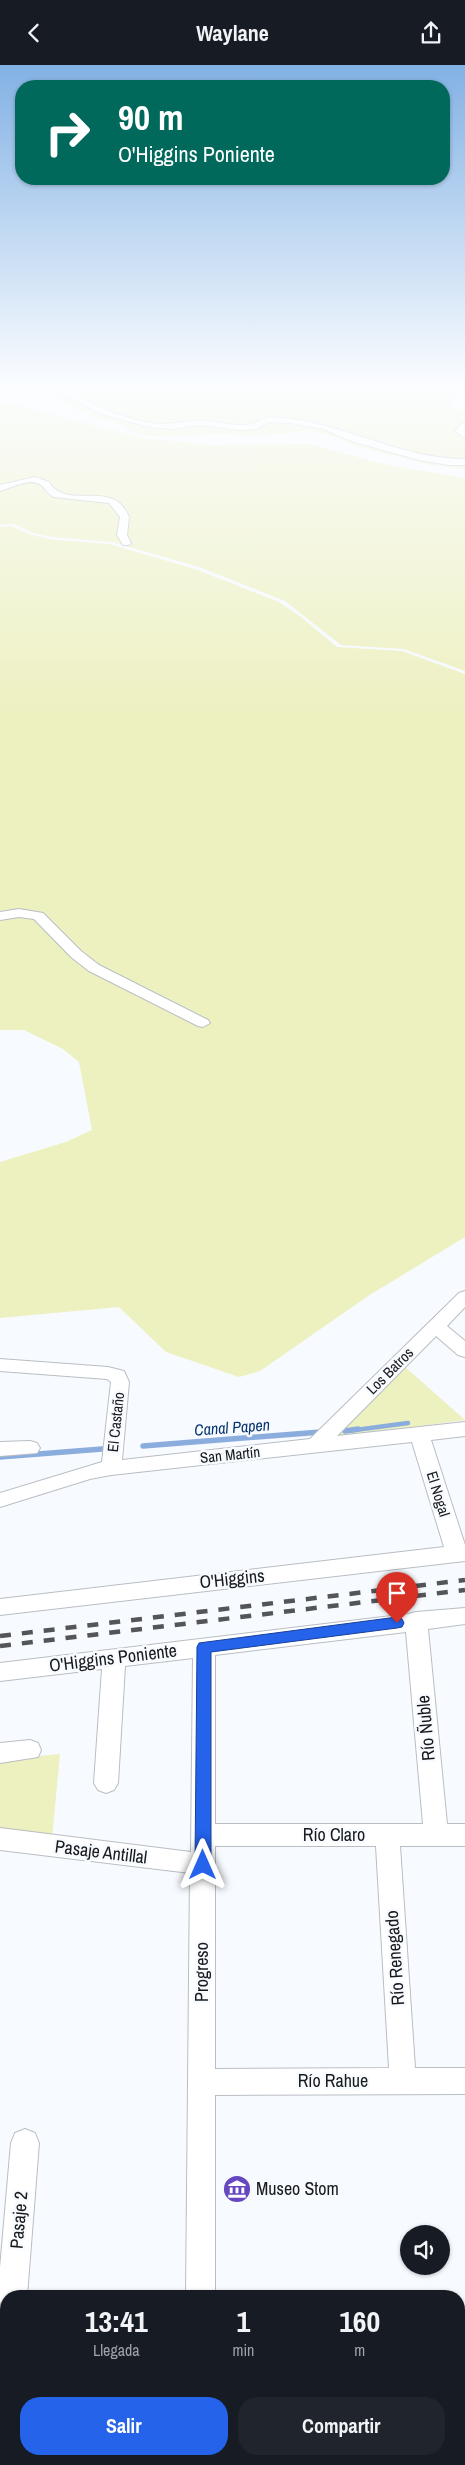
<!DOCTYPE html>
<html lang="es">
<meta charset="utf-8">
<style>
body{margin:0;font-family:"Archivo Narrow",sans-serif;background:#20242c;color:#f1f3f6;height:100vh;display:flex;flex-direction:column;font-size:19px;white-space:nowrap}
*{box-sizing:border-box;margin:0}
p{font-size:16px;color:#9ea1a6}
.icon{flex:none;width:28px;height:28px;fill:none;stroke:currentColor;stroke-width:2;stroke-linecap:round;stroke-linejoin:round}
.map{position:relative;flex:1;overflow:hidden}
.panel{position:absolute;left:0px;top:2225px;width:465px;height:175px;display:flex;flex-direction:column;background:#171b24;border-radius:20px 20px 0 0;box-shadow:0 1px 4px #0004}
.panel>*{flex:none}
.hud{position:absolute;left:15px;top:15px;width:435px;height:105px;border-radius:20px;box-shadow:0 1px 4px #0004;background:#00695c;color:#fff;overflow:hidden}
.controls{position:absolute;left:400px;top:2160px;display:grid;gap:10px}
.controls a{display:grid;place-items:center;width:50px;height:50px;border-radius:50%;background:#171b24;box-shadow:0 1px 4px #0004;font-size:25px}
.pin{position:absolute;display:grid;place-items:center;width:42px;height:42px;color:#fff;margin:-51px -21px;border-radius:50% 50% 50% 0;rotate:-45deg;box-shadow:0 0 5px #0007}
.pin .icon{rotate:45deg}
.me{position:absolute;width:55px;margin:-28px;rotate:0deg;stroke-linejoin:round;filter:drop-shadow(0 0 4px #0008)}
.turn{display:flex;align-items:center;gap:18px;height:105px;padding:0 20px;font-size:22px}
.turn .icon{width:65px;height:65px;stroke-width:2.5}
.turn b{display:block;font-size:35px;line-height:42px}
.eta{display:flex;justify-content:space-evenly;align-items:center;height:85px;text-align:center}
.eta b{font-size:30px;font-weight:700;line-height:35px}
.primary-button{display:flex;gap:10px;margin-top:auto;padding:10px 20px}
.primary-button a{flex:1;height:58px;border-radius:20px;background:#2563eb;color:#fff;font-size:20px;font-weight:700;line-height:58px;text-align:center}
.primary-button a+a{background:#20242c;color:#f1f3f6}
header{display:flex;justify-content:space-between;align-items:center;height:65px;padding:0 20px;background:#171b24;font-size:22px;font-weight:700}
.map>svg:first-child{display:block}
.green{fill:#edf0bf}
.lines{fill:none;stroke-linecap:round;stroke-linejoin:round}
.stream-far2{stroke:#8aadde;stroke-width:2}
.stream-far1{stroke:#8aadde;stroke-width:4.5}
.stream{stroke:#8aadde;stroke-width:5.5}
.minor-casing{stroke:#b9bec4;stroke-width:2}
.minor{fill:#fff;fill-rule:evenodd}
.rail{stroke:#535558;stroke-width:4.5;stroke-dasharray:11 11;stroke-linecap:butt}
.route{fill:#2563eb;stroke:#184099}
.labels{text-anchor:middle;stroke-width:5;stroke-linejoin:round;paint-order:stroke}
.street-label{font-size:15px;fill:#17191b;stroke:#f7fafe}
.water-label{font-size:16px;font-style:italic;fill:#083670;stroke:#f7fafe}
.near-street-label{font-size:18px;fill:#17191b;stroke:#f7fafe}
.near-poi-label{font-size:18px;fill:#17191b;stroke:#f7fafe;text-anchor:start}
</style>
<header><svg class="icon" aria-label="back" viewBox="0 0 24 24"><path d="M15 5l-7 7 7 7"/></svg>Waylane<svg class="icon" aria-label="share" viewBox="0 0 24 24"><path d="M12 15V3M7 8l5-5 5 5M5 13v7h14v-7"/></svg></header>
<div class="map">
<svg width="465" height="2400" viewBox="0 0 465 2400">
<rect width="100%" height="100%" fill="#f7fafe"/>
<g class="green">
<path d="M 18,317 L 346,317 C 355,318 364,322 373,323 C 405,325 425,308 457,329 L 452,338 L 465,348 L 465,357 L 457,364 L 465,368 L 465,404 L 431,400 L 354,381 L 326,369 L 310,366 L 259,371 L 219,369 L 164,372 L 135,369 L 121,359 L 89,351 L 55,332 Z"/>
<path d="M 0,336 L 143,373 L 207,380 L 309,379 L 384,399 L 465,413 L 465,606 L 404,584 L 341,580 L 285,536 L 199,502 L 112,477 L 52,472 L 33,468 L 14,459 L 0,460 Z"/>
<path d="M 11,461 L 29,469 L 49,474 L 109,479 L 195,504 L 279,537 L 301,552 L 337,582 L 402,586 L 465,609 L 465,1172 L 368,1231 L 260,1306 L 239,1312 L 166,1287 L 119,1242 L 0,1253 L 0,1097 L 66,1077 L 92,1065 L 79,997 L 63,984 L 24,965 L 0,965 L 0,462 Z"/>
<path d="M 404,1301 L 465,1355 L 335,1372 Z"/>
<path d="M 60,1689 L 52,1773 L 0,1769 L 0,1695 Z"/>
</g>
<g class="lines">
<path class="stream-far2" d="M 452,317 L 465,326"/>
<path class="stream-far1" d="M 348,1366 L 408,1358"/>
<g class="stream">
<path d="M 345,1366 L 358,1364"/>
<path d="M 143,1381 L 321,1367"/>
<path d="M 0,1392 L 102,1384"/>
</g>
<defs>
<g id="minor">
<path d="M 9,317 L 19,317 L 0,325 L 0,320 Z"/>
<path d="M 29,317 C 58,315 81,335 107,345 C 119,351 136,355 150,358 C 167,361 182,356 199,356 C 214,355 230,361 245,360 C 253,360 258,355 266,353 C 273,351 285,353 292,354 C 351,362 404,394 465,394 L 465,400 L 449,400 L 419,395 L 351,376 L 324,364 L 290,358 L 269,357 L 256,364 L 242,365 L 200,360 L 171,364 L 149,362 L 101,349 L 70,332 Z"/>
<path d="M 459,317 L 465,317 L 465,321 Z"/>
<path d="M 462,359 L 465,359 L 465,373 L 455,366 Z"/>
<path d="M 35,412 L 49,417 C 67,447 113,412 129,452 L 127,470 L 131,478 L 129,480 L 123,480 L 117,470 L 120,452 L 109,438 L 54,432 C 46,428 46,422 39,419 C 28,413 12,423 0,426 L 0,420 Z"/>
<path d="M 19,844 L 43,848 L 81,886 L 99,900 L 208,955 L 210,958 L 203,962 L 198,961 L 89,906 L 71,892 L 34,854 L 19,852 L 0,855 L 0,847 Z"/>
<path d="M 465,1226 L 465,1242 L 447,1261 L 465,1276 L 465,1292 L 458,1290 L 436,1271 L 337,1371 L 465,1357 L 465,1371 L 431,1375 L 465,1480 L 465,1496 L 0,1550 L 0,1534 L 444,1482 L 412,1377 L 111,1410 L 90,1414 L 0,1442 L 0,1428 L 102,1397 L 111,1317 L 107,1314 L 0,1306 L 0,1294 L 108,1302 L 124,1306 L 129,1317 L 122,1395 L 310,1374 L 459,1228 Z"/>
<path d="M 30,1376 L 37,1378 L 40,1383 L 37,1388 L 0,1391 L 0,1377 Z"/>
<path d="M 465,1543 L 465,1559 L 428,1564 L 447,1759 L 465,1759 L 465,1781 L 400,1781 L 415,2003 L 465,2003 L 465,2029 L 215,2030 L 215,2231 L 186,2231 L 190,1808 L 0,1785 L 0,1763 L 191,1787 L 193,1593 L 125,1601 L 118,1718 L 114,1725 L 106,1728 L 98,1725 L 94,1718 L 102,1604 L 0,1616 L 0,1598 L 408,1549 L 416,1547 ZM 406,1567 L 423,1759 L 215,1759 L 215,1590 ZM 215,1781 L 376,1781 L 389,2003 L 215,2004 Z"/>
<path d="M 30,1675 L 38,1678 L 41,1685 L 38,1692 L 0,1698 L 0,1678 Z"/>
<path d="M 25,2064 L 35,2068 L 39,2078 L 27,2231 L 6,2231 L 6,2243 L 2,2241 L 0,2237 L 0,2203 L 11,2078 L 15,2068 Z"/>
<path d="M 6,2287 L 6,2324 L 0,2322 L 0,2290 Z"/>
<path d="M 184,2394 L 214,2394 L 215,2400 L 183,2400 Z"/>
</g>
</defs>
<use href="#minor" class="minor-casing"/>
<use href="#minor" class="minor"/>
<g class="rail">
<path d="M 0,1571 L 465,1515"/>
<path d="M 0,1581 L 465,1525"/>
</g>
</g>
<linearGradient id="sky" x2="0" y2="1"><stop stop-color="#82b1e4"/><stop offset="0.49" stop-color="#fbfdff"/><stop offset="1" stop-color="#fbfdff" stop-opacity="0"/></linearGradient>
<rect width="465" height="653" fill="url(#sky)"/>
<path class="route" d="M 397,1552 L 402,1554 L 404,1558 L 402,1562 L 397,1563 L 211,1587 L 211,1800 L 208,1804 L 203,1807 L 197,1804 L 195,1800 L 197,1582 L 199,1578 Z"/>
<defs>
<symbol id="museum-disc" viewBox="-11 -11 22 22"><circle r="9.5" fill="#6547bf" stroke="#f7fafe"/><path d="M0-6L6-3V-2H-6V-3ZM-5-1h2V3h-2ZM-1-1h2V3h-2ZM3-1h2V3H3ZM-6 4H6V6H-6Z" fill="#fff"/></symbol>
</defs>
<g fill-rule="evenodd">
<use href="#museum-disc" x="221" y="2108" width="32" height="32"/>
</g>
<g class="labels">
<g class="street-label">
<text transform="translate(390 1306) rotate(-45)" y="5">Los Batros</text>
<text transform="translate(116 1357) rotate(-84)" y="5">El Castaño</text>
<text transform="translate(230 1390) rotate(-6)" y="5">San Martín</text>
<text transform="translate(438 1429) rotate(73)" y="5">El Nogal</text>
</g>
<g class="water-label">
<text transform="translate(232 1362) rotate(-4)" y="6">Canal Papen</text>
</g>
<g class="near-street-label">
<text transform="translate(232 1514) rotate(-6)" y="6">O'Higgins</text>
<text transform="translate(113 1593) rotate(-7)" y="6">O'Higgins Poniente</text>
<text transform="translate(426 1663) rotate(-95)" y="6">Río Ñuble</text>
<text x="334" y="1776">Río Claro</text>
<text transform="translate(101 1787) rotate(7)" y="6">Pasaje Antillal</text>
<text transform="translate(395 1893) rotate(-94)" y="6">Río Renegado</text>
<text transform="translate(202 1907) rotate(-90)" y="6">Progreso</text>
<text x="333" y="2022">Río Rahue</text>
<text transform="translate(19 2155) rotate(-85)" y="6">Pasaje 2</text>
</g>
<g class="near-poi-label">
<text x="256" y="2130">Museo Stom</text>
</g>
</g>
</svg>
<div class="controls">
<a><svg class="icon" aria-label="sound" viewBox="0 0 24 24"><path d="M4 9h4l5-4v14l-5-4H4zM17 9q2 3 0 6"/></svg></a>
</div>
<div class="pin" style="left:397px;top:1558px;background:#d93025"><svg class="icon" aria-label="arrive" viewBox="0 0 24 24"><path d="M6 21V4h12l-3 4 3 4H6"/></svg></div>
<svg class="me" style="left:203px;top:1800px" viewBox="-20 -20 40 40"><path d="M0-17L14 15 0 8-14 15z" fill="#2563eb" stroke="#fff" stroke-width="4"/></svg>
<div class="hud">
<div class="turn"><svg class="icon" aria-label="right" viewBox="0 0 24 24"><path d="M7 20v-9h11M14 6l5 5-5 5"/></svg><div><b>90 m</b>O'Higgins Poniente</div></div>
</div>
<section class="panel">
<div class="eta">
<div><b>13:41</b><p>Llegada</p></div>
<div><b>1</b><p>min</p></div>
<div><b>160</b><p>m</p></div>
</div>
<div class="primary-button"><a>Salir</a><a>Compartir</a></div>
</section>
</div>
